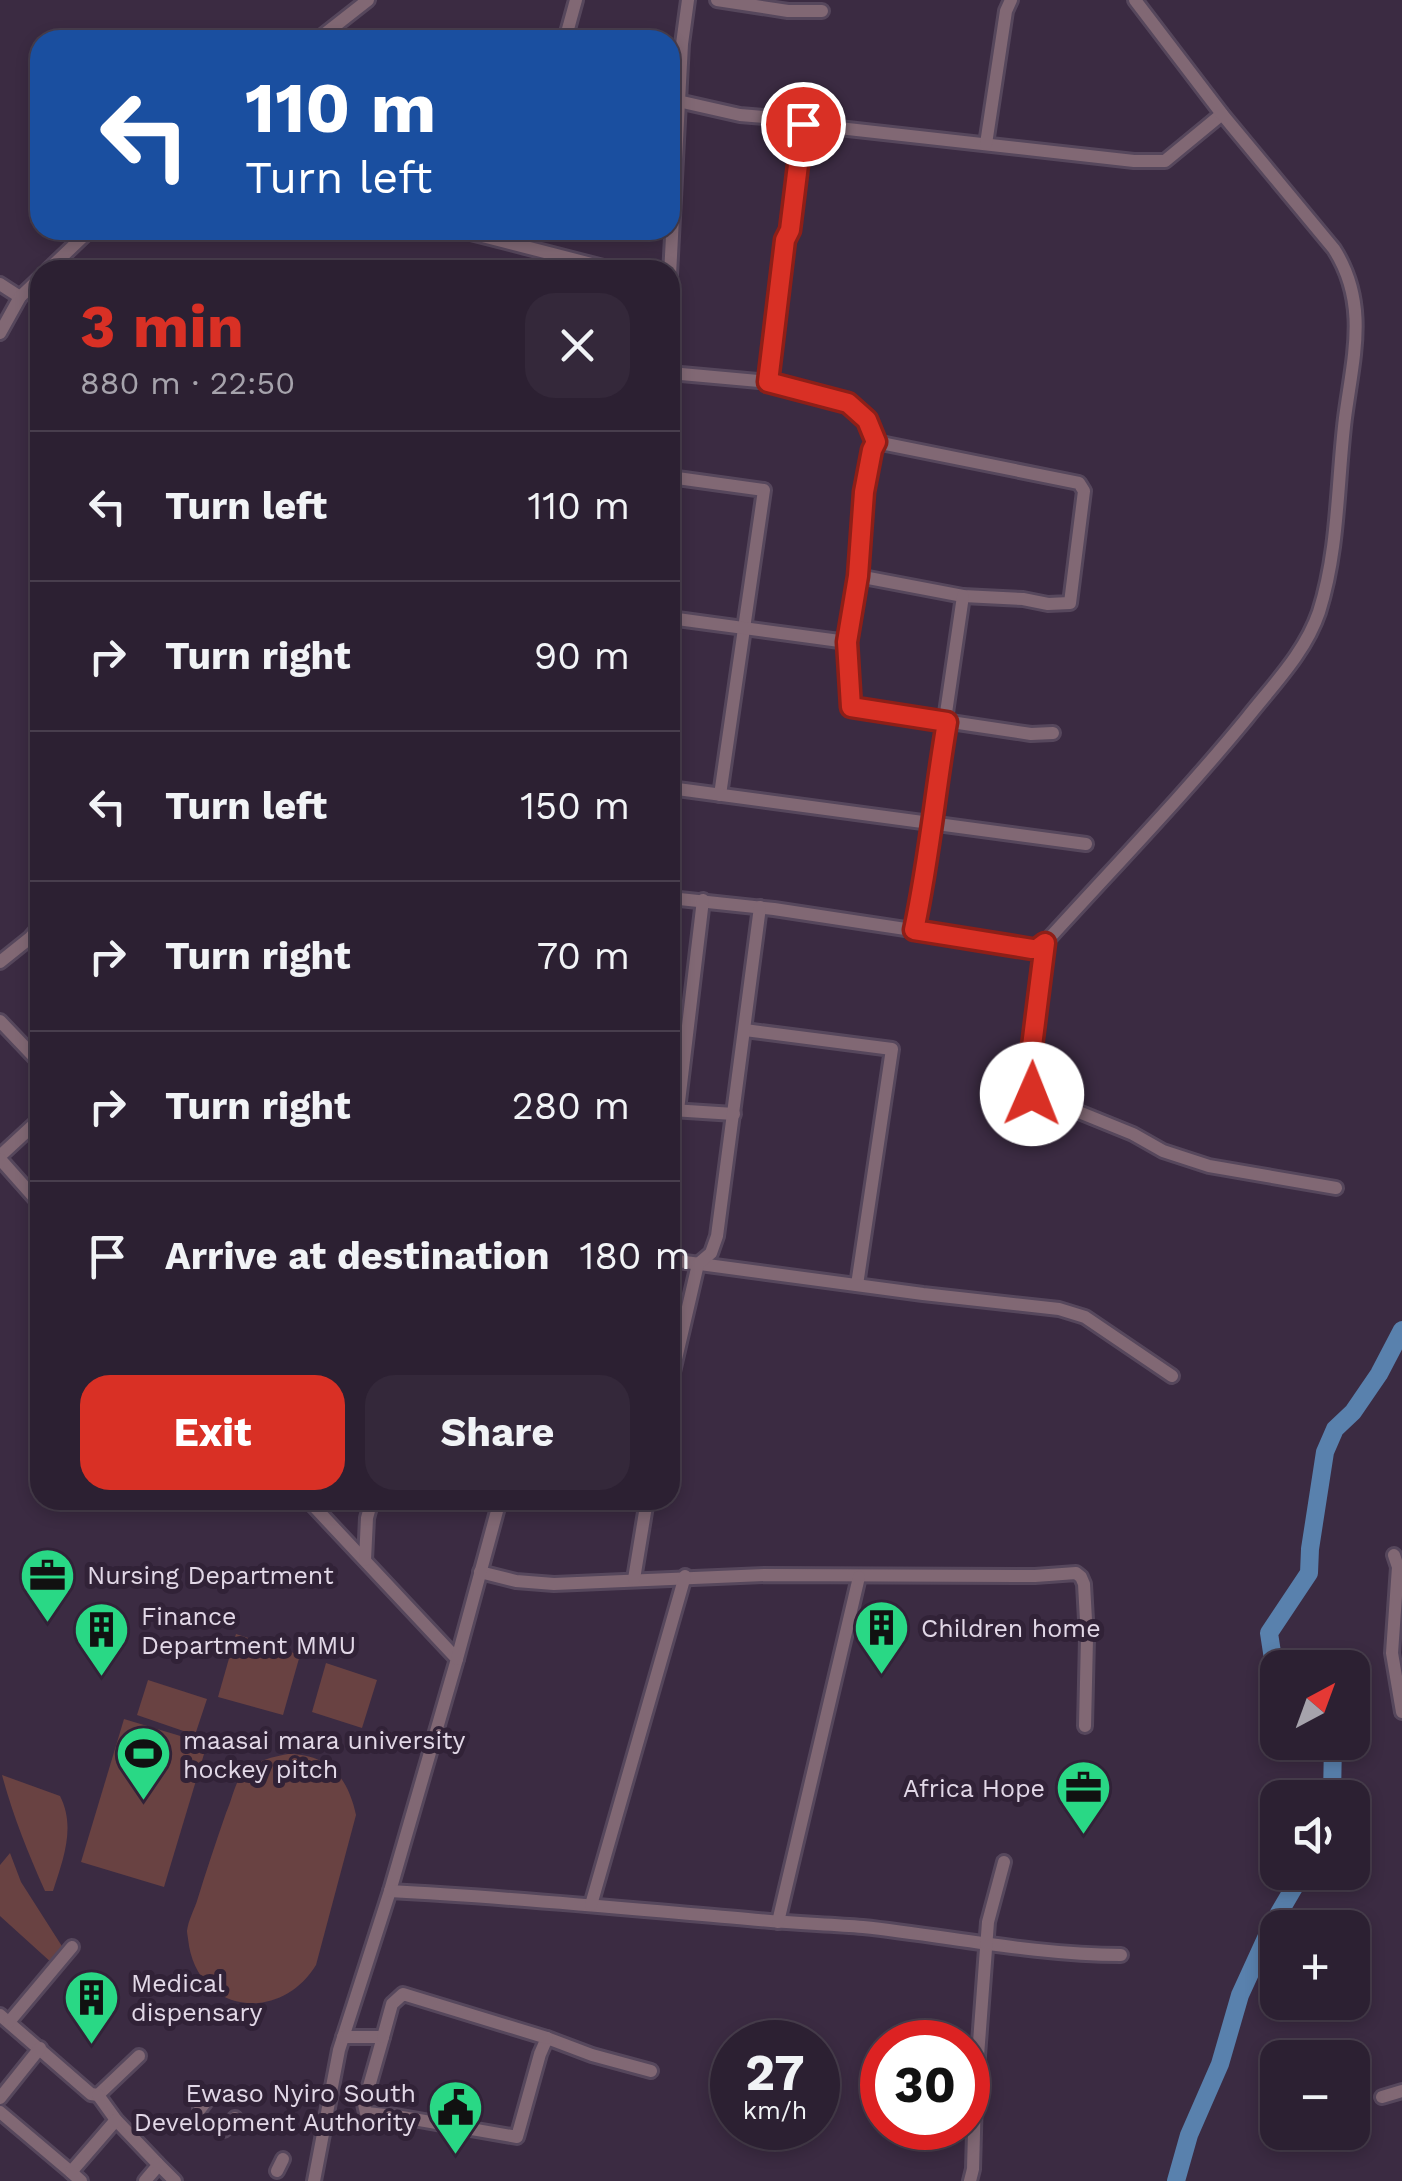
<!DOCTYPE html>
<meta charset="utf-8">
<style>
body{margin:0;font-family:"Work Sans",sans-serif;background:#34283a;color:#f1f3f6;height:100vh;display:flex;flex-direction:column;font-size:38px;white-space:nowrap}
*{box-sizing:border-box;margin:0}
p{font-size:32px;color:#a6a3ac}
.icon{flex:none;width:55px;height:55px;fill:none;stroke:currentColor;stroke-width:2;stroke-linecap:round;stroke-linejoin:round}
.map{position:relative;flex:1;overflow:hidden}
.details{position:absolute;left:30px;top:260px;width:650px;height:1250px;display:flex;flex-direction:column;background:#2c2032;border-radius:30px;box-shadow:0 5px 15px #0003,0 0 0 2px #483e4d}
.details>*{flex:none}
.guide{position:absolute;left:30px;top:30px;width:650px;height:210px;border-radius:30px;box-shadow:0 5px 15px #0003,0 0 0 2px #483e4d;background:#1a4fa0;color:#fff;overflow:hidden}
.needle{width:65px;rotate:41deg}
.controls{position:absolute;left:1260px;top:1650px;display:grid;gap:20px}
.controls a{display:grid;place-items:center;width:110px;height:110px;border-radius:20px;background:#2c2032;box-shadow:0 5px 15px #0003,0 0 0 2px #483e4d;font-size:50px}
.speed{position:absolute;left:710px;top:2020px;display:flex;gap:20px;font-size:50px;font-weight:700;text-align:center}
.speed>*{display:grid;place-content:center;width:130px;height:130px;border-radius:50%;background:#2c2032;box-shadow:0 5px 15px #0003,0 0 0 2px #483e4d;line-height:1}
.speed small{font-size:25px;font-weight:400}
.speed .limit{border:15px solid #d22;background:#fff;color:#111}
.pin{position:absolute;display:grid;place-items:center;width:85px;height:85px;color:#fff;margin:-42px;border:5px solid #fff;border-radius:50%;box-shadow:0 2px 10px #0007}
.me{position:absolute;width:110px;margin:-55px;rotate:1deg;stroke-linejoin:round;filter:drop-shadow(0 0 8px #0008)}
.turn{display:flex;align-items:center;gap:35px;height:210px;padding:0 50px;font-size:45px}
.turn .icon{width:130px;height:130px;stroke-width:2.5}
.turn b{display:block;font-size:70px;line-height:85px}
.round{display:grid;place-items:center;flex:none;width:105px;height:105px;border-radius:30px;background:#34283a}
.head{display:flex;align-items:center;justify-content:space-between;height:170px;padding:0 50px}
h1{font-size:60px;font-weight:700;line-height:75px;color:#d93025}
.cta{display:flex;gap:20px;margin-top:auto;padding:20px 50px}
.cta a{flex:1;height:115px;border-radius:30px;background:#d93025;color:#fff;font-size:40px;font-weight:700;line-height:115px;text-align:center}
.cta a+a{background:#34283a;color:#f1f3f6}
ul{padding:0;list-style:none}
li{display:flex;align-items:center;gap:30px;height:150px;padding:0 50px;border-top:2px solid #483e4d}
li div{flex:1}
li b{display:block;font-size:38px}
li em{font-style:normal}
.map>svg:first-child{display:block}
.green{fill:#694242}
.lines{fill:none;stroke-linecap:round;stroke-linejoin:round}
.river{stroke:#5981ad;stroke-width:18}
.minor-casing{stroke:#56475c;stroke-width:18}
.minor{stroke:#816874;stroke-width:12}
.route-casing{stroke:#8d1f18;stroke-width:25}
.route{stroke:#d93025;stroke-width:18}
.labels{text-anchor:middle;stroke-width:10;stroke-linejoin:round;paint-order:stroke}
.poi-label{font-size:25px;fill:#e2d8e7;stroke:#312237;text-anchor:start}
</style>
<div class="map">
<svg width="1402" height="2181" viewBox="0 0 1402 2181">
<rect width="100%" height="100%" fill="#3b2b42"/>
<g class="green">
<path d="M 236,1634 L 300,1655 L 283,1715 L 218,1697 Z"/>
<path d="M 326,1663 L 377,1680 L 362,1728 L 312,1712 Z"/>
<path d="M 148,1680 L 207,1699 L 195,1735 L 137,1715 Z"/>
<path d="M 124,1719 L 207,1744 L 164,1887 L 81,1862 Z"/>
<path d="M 288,1754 C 328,1754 348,1777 356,1815 L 316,1965 C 281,2022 202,2015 189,1946 C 189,1944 187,1933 187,1931 C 188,1921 194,1910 197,1901 C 206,1871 216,1842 226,1813 C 231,1802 234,1787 240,1777 C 250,1762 271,1757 288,1754 Z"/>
<path d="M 2,1775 L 60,1796 C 76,1827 63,1860 53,1891 L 45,1891 C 28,1853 13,1816 2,1775 Z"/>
<path d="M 10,1853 L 21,1882 L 65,1951 L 53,1964 L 0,1916 L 0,1865 Z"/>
</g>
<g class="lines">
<g class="river">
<path d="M 1280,1668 L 1273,1659 L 1269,1633 L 1309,1573 L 1310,1549 L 1325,1452 L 1335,1429 L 1353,1412 L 1379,1374 L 1402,1330"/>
<path d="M 1332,1798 L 1333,1742"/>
<path d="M 1176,2181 L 1189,2135 L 1220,2064 L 1240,1995 L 1272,1925 L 1303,1872"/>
</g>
<defs>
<g id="minor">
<path d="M 717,0 L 788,11 L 822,11"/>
<path d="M 317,40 L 368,0"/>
<path d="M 565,40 L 576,0"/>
<path d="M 678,101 L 740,115 L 776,118 L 803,124 L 1134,161 L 1165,161 L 1222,114"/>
<path d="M 986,144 L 1006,11 L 1011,0"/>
<path d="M 459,230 L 615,270"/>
<path d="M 48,270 L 90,230"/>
<path d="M 670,275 L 682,44 L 688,0"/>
<path d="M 0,284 L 20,297"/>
<path d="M 0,333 L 20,297 L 40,278"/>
<path d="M 670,373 L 769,382 L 848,403 L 867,420 L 876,442 L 872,451 L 864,492 L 858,576 L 847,642 L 851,707 L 1031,734 L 1053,733"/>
<path d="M 769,382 L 785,240 L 789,230 L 803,124"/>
<path d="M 670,477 L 764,490 L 720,795"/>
<path d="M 858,576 L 963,596 L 1023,599 L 1048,604 L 1070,603 L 1084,491 L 1079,483 L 876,442"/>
<path d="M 670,618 L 847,642"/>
<path d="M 670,788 L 1086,844"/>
<path d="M 670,898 L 774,909 L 1037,949 L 1045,943 C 1113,868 1183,796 1247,718 C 1273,685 1305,653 1319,612 C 1339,549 1337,483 1345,418 C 1353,357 1369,304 1334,249 L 1222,114 L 1135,0"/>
<path d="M 914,930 L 927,871 L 930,823 L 963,596"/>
<path d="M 1045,943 L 1028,1078 L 1032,1093 L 1133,1134 L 1163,1151 L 1209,1166 L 1336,1188"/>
<path d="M 0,962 L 30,938 L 40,926"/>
<path d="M 0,1021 L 40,1063"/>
<path d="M 745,1030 L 892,1049 L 857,1285"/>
<path d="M 672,1110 L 734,1114"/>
<path d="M 678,1110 L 703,900"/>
<path d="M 0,1156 L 40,1119"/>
<path d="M 0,1159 L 40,1204"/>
<path d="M 670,1260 L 923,1294 L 1059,1309 L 1085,1317 L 1172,1376"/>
<path d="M 670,1385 L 698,1264 L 711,1253 L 717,1236 L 760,907"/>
<path d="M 308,1500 L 457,1659 L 390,1891 L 339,2050 L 314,2181"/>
<path d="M 1394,1555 L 1398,1567 L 1392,1653 L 1402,1712"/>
<path d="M 365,1560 L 367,1518 L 372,1500"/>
<path d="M 480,1572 L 516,1581 L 554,1584 L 765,1575 L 1035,1576 L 1076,1573 L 1081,1577 L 1084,1584 L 1087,1638 L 1085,1726"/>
<path d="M 634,1579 L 647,1500"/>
<path d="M 457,1659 L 500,1500"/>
<path d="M 390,1891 C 510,1897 629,1909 748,1919 C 786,1923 825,1924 863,1927 C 948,1936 1035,1955 1121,1955"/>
<path d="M 591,1905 L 685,1576"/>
<path d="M 778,1922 L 859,1577"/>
<path d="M 0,2015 L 91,2094 L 98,2095 L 139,2056"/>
<path d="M 9,2022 L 72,1947"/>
<path d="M 343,2037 L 383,2037 L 364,2104 L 366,2113 L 396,2116 L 517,2137 L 540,2054 L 547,2038 L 592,2055 L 651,2071"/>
<path d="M 383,2037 L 392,2004 L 403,1994 L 547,2038"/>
<path d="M 98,2095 L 116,2120 L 157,2163 L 156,2168 L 145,2181"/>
<path d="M 1382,2097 L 1402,2091"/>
<path d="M 0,2098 L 40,2048"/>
<path d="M 200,2109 L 211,2095"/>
<path d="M 0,2112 L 71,2172"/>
<path d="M 224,2130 L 235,2118"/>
<path d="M 157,2163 L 175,2181"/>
<path d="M 277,2171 L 283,2159"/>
<path d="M 81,2181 L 71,2172 L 116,2120"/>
<path d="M 970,2181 L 973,2169 L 975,2096 L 988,1922 L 1004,1862"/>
</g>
</defs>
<use href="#minor" class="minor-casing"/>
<use href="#minor" class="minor"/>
</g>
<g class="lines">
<defs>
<path id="route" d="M 803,124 L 790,230 L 785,240 L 768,382 L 848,403 L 867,420 L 876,442 L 872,450 L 864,492 L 858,576 L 847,642 L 851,707 L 947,722 C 935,792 929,861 914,930 L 1032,949 L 1037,949 L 1045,943 L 1028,1078 L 1032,1094"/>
</defs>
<use href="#route" class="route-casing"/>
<use href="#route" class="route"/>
</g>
<defs>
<symbol id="office-pin" viewBox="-11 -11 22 30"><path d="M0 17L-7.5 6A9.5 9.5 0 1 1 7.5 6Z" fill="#29d885" stroke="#312237"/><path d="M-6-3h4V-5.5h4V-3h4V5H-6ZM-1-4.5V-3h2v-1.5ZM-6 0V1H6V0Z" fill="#111"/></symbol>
<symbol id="building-pin" viewBox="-11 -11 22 30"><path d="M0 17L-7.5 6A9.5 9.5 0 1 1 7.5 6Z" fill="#29d885" stroke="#312237"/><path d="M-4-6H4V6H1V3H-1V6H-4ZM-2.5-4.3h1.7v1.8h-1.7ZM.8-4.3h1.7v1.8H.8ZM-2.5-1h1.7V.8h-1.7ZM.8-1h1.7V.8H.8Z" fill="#111"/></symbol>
<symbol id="stadium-pin" viewBox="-11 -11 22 30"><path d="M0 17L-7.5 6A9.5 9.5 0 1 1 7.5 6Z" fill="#29d885" stroke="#312237"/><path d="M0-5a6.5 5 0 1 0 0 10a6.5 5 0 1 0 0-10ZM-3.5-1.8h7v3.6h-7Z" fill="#111"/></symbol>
<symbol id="civic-pin" viewBox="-11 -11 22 30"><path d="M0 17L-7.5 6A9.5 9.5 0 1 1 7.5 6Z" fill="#29d885" stroke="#312237"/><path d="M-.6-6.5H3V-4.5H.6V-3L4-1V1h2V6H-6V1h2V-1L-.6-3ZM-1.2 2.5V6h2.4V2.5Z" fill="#111"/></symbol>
</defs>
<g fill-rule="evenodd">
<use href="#office-pin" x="16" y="1544" width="63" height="86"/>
<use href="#building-pin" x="850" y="1596" width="63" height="86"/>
<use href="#building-pin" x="70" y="1598" width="63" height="86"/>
<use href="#stadium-pin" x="112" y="1722" width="63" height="86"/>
<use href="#office-pin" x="1052" y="1756" width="63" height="86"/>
<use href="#building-pin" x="60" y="1966" width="63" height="86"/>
<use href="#civic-pin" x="424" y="2076" width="63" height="86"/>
</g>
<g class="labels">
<g class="poi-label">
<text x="87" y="1584">Nursing Department</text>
<text x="141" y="1625">Finance<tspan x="141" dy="29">Department MMU</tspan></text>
<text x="921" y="1637">Children home</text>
<text x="183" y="1749">maasai mara university<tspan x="183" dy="29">hockey pitch</tspan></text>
<text x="1045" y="1797" text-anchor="end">Africa Hope</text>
<text x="131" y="1992">Medical<tspan x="131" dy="29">dispensary</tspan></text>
<text x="416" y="2102" text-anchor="end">Ewaso Nyiro South<tspan x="416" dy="29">Development Authority</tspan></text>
</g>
</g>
</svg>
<div class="controls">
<a><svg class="needle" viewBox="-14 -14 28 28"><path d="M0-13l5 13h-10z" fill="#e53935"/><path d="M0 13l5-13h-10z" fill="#a6a3ac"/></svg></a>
<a><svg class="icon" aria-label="sound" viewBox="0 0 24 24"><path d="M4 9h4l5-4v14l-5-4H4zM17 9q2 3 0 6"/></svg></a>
<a>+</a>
<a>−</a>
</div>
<div class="speed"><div>27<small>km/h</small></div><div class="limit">30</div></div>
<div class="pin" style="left:803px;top:124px;background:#d93025"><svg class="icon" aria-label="arrive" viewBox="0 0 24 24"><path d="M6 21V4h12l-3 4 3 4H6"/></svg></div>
<svg class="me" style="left:1032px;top:1094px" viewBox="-20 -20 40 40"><circle r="19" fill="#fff"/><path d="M0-13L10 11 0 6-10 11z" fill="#d93025"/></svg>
<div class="guide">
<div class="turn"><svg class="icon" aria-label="left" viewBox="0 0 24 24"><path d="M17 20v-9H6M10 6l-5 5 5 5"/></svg><div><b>110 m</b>Turn left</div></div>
</div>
<section class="details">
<div class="head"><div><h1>3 min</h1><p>880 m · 22:50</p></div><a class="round"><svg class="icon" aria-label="close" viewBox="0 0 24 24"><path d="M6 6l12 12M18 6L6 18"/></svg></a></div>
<ul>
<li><svg class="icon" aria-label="left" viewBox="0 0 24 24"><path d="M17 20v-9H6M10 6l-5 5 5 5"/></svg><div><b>Turn left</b></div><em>110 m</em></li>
<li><svg class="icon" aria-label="right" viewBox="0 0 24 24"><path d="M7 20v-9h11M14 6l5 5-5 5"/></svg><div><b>Turn right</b></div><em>90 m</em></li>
<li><svg class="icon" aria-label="left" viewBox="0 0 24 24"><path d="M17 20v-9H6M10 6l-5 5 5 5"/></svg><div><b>Turn left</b></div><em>150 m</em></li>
<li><svg class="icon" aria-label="right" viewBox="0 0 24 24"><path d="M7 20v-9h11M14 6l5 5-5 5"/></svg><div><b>Turn right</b></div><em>70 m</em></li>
<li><svg class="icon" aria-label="right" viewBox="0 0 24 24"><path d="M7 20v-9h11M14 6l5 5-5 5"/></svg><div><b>Turn right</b></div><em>280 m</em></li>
<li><svg class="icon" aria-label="arrive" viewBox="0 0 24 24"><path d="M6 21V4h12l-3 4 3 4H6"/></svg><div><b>Arrive at destination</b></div><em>180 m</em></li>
</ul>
<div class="cta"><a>Exit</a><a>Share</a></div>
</section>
</div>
